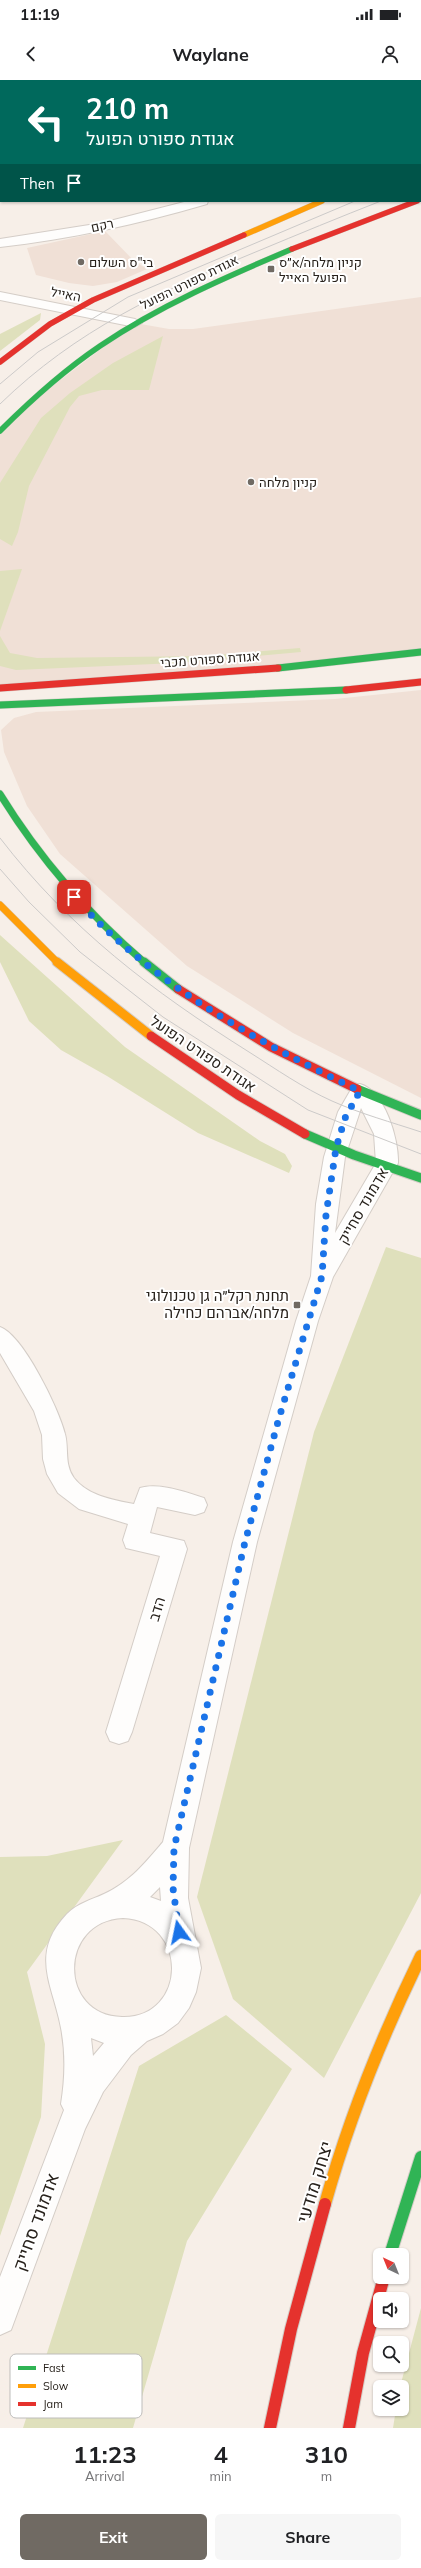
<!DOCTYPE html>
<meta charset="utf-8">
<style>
body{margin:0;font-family:Mulish,Heebo,sans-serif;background:#f6f6f6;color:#202124;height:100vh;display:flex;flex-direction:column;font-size:15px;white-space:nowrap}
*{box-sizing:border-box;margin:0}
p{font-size:13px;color:#757577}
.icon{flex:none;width:22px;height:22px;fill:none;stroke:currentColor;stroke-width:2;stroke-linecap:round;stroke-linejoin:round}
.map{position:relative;height:2348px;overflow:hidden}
.drawer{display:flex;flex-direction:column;background:#fff;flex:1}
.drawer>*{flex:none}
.hud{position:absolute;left:0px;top:0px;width:421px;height:122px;box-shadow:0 1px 3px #0004;background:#00695c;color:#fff;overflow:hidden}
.needle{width:26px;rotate:317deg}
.buttons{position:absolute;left:373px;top:2168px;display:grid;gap:8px}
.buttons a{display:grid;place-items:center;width:36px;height:36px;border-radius:6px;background:#fff;box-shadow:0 1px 3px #0004;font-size:20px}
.pin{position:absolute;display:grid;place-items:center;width:34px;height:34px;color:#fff;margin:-17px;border-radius:8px;box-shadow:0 2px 6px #0006}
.me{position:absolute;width:44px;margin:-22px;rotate:348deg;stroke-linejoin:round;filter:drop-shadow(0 0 3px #0008)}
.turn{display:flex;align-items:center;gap:14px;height:84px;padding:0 20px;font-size:18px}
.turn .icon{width:52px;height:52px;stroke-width:2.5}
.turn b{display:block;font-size:28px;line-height:34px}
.then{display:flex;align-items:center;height:38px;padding:0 20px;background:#0003;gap:8px;font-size:15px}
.eta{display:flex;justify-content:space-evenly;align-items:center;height:68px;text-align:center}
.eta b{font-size:24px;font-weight:700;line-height:28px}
.button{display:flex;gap:8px;margin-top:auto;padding:8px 20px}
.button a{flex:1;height:46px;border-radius:6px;background:#706a63;color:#fff;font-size:16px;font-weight:700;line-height:46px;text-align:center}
.button a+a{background:#f6f6f6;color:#202124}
.status{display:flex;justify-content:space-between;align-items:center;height:28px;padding:0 20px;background:#fff;direction:ltr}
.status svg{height:11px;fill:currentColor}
header{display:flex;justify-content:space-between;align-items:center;height:52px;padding:0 20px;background:#fff;font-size:18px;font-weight:700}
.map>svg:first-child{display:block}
.commercial{fill:#f0e0d6}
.green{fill:#dfe0bc}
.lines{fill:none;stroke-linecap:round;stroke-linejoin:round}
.street-casing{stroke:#d4cdc7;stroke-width:2}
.fast-far3-casing{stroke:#d4cdc7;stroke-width:6}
.fast-far2-casing{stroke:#d4cdc7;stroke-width:8}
.fast-far1-casing{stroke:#d4cdc7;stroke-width:11}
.fast-casing{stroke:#d4cdc7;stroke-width:14}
.slow-far3-casing{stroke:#d4cdc7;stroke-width:6}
.slow-far2-casing{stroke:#d4cdc7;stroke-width:8}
.slow-far1-casing{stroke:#d4cdc7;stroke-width:11}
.slow-casing{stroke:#d4cdc7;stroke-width:14}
.jam-far3-casing{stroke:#d4cdc7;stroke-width:6}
.jam-far2-casing{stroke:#d4cdc7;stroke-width:8}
.jam-far1-casing{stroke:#d4cdc7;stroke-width:11}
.jam-casing{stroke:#d4cdc7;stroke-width:14}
.street{fill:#fefdfc;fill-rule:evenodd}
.fast-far3{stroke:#30b455;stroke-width:5.5}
.fast-far2{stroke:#30b455;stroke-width:7}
.fast-far1{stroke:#30b455;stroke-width:9}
.fast{stroke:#30b455;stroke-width:12}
.slow-far3{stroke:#ff9f0a;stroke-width:5.5}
.slow-far2{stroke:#ff9f0a;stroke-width:7}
.slow-far1{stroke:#ff9f0a;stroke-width:9}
.slow{stroke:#ff9f0a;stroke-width:12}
.jam-far3{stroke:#e5322d;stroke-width:5.5}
.jam-far2{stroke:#e5322d;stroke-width:7}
.jam-far1{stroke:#e5322d;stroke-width:9}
.jam{stroke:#e5322d;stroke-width:12}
.tram{stroke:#cccac9;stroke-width:1}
.route{stroke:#1a73e8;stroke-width:7;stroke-dasharray:0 12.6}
.poi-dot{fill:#706a63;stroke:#fff;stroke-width:1.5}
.labels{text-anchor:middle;stroke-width:4;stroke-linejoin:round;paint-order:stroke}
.far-street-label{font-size:13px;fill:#28221c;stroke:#fff}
.far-poi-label{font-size:13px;fill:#28221c;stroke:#fff;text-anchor:start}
.street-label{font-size:15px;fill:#28221c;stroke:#fff}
.poi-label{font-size:15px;fill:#28221c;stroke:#fff;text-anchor:end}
.near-street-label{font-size:18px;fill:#28221c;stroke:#fff}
.key{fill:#fff;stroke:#bebdbb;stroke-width:1}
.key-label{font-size:11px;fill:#28221c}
</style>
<div class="status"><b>11:19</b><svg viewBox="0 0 49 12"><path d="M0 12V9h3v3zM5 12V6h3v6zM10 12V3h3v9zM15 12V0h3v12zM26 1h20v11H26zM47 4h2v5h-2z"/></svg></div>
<header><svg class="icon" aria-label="back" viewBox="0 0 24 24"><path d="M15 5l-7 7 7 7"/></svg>Waylane<svg class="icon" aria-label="person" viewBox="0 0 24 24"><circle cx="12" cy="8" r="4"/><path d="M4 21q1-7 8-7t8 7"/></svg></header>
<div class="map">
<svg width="421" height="2348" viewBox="0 0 421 2348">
<rect width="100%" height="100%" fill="#f7efe8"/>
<g class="commercial">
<path d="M 105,151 L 134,181 L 147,189 L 117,202 L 93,206 L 69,203 L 36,195 L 27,168 Z"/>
<path d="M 421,217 L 421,572 L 0,608 L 0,352 L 12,337 L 135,243 L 169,249 L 193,249 Z"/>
<path d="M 421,610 L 421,1018 L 293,953 L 187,886 L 60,774 L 27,726 L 4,672 L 1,650 L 14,638 L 36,632 L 335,619 Z"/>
</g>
<g class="green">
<path d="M 41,233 L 40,240 L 0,271 L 0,254 Z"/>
<path d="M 163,256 L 149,310 L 102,310 L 79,316 L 70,327 L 29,406 L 18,452 L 12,466 L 0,459 L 0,403 L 41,338 L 70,313 L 113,283 Z"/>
<path d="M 22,489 L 0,551 L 0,491 Z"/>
<path d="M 0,556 L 10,573 L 37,578 L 204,576 L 300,568 L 301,572 L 177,583 L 16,590 L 0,586 Z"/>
<path d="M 0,855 L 125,967 L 260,1061 L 285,1074 L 292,1086 L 289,1093 L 198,1053 L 107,996 L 61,970 L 29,941 L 0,882 Z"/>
<path d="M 386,1167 L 421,1178 L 421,1813 L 324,1998 L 233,1919 L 197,1817 L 314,1352 Z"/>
<path d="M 123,1760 L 27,1892 L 45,1964 L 41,2037 L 0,2156 L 0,1777 L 47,1776 Z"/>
<path d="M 226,1935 L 292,1989 L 187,2161 L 133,2348 L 23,2348 L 139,1986 Z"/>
<path d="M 421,2228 L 421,2348 L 393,2348 L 396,2329 L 402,2329 L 402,2307 L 400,2307 Z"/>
</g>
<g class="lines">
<defs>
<g id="street">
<path d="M 339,0 L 351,0 L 352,1 L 340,1 Z"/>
<path d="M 188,121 L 208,121 L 207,124 C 139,144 70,159 0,167 L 0,159 L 102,143 Z"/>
<path d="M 0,212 L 135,239 L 142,243 L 135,247 L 0,220 Z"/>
<path d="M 360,1004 C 385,1011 399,1060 398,1083 L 333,1197 L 318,1241 L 257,1462 L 189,1768 L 188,1818 L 201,1888 L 196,1912 L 189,1928 L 178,1943 L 163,1954 L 147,1961 L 131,1975 L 103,2012 L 85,2049 L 11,2250 L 0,2255 L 0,2197 L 64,2030 L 61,2024 C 65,1999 66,1974 61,1948 C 53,1905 29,1874 67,1834 C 78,1823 91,1820 104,1814 C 130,1802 145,1783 163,1762 L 233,1462 L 296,1241 L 311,1196 L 316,1124 L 324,1077 L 338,1032 L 353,1006 ZM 361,1028 L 374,1054 L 376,1083 L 335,1153 L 345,1077 ZM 160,1807 L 161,1821 L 150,1817 ZM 123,1838 C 190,1841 187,1939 122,1937 C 58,1936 58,1841 123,1838 ZM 91,1958 L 104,1963 L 93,1976 Z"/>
<path d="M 0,1247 C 23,1255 59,1329 65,1354 C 69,1369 64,1384 74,1398 C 88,1416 113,1420 134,1424 L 140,1408 C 158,1402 186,1412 204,1418 L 207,1425 L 204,1432 L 195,1435 L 157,1427 L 150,1453 L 184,1461 L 187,1469 L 132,1652 L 128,1661 L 119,1664 L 110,1661 L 106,1652 L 160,1476 L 126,1468 L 123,1460 L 128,1444 L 79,1429 L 58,1413 L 47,1394 L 43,1379 L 42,1355 L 34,1331 L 0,1273 Z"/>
</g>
<g id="fast-far3">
<path d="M 100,1 L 102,0"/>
<path d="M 0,351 C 31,320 63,291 100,266 C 159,226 226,197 292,169"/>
</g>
<g id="fast-far2">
<path d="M 278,588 L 421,572"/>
<path d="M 0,625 L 346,610"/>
<path d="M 0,714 C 40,779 87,833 145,883"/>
</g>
<g id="fast-far1">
<path d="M 144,882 L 178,909"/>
<path d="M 357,1009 L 421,1035"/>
<path d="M 305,1054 L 354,1075 L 421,1098"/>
</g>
<path id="fast" d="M 390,2175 L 421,2077"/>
<path id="slow-far3" d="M 244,155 L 322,121"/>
<path id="slow-far2" d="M 0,825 L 58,883"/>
<path id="slow-far1" d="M 57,882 L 151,956"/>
<path id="slow" d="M 325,2124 C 349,2038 382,1956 421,1876"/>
<g id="jam-far3">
<path d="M 54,1 L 56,0"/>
<path d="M 292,169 L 417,121"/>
<path d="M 0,282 L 50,244 L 93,220 L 244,155"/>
</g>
<g id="jam-far2">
<path d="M 0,608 L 278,588"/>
<path d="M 346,610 L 421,602"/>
</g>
<g id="jam-far1">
<path d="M 178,909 L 271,967 L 357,1009"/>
<path d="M 151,956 L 238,1015 L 305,1054"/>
</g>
<g id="jam">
<path d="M 270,2348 L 291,2249 L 325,2124"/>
<path d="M 349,2348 L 363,2273 L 384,2197"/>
</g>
</defs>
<use href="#street" class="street-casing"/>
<use href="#fast-far3" class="fast-far3-casing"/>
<use href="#fast-far2" class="fast-far2-casing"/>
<use href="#fast-far1" class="fast-far1-casing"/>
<use href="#fast" class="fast-casing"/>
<use href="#slow-far3" class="slow-far3-casing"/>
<use href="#slow-far2" class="slow-far2-casing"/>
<use href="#slow-far1" class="slow-far1-casing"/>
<use href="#slow" class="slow-casing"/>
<use href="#jam-far3" class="jam-far3-casing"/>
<use href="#jam-far2" class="jam-far2-casing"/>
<use href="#jam-far1" class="jam-far1-casing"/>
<use href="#jam" class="jam-casing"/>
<use href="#street" class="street"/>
<use href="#fast-far3" class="fast-far3"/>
<use href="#fast-far2" class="fast-far2"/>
<use href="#fast-far1" class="fast-far1"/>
<use href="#fast" class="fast"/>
<use href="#slow-far3" class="slow-far3"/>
<use href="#slow-far2" class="slow-far2"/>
<use href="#slow-far1" class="slow-far1"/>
<use href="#slow" class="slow"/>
<use href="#jam-far3" class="jam-far3"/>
<use href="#jam-far2" class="jam-far2"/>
<use href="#jam-far1" class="jam-far1"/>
<use href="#jam" class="jam"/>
<g class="tram">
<path d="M 0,304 L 38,272 L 128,217 L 355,121"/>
<path d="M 0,324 C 76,250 161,211 258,171 C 299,154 340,137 381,121"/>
<path d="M 0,758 C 70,849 152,911 249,972 C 276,989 303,1008 332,1021 C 361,1034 391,1042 421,1052"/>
<path d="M 0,789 L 29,822 L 80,872 L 163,937 L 308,1030 L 421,1074"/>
</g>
</g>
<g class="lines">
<path class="route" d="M 74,817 C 153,904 255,961 360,1011 L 345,1038 L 336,1068 L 326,1135 L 322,1196 L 279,1338 L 245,1462 L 174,1768 L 173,1808 L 179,1852"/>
</g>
<g class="poi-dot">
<circle cx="81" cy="182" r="4"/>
<rect x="267" y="185" width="8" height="8" rx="2"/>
<circle cx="251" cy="402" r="4"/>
<rect x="293" y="1221" width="8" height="8" rx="2"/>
</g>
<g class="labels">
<g class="far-street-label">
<text transform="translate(102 145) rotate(-12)" y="5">רקם</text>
<text transform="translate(189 202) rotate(-26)" y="5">אגודת ספורט הפועל</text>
<text transform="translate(66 214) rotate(11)" y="5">האייל</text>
<text transform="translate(210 579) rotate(-4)" y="5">אגודת ספורט מכבי</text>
</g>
<g class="far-poi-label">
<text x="89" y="187">בי"ס השלום</text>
<text x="279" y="187">קניון מלחה/א״ס<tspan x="279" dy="15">הפועל האייל</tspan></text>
<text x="259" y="407">קניון מלחה</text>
</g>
<g class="street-label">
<text transform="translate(203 974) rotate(34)" y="5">אגודת ספורט הפועל</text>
<text transform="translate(363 1126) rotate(-60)" y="5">אדמונד סחייק</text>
<text transform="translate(157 1529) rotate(-73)" y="5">הדב</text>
</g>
<g class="poi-label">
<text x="289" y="1221">תחנת רקל״ה גן טכנולוגי<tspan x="289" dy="17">מלחה/אברהם כחילה</tspan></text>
</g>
<g class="near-street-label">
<text transform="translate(315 2102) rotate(-73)" y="6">יצחק מודעי</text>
<text transform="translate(36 2142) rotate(-70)" y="6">אדמונד סחייק</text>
</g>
</g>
<rect x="10" y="2274" width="132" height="64" rx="6" class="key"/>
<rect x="18" y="2286" width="18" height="4" fill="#30b455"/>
<rect x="18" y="2304" width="18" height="4" fill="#ff9f0a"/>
<rect x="18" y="2322" width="18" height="4" fill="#e5322d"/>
<g class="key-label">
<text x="43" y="2292">Fast</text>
<text x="43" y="2310">Slow</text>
<text x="43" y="2328">Jam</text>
</g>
</svg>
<div class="buttons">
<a><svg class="needle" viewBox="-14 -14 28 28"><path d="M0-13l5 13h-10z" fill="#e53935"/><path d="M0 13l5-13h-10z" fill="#757577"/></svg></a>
<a><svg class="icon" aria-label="sound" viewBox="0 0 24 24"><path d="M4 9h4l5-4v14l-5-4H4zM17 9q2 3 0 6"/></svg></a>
<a><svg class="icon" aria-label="search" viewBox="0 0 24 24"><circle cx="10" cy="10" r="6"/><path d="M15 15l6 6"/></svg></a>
<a><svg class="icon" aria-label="layers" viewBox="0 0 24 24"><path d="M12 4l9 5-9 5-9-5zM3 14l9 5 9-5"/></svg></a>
</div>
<div class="pin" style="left:74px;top:817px;background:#d93025"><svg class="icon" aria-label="arrive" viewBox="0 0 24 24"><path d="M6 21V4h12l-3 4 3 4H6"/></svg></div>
<svg class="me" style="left:179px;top:1852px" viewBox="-20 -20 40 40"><path d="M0-17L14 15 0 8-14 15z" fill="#1a73e8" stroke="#fff" stroke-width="4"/></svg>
<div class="hud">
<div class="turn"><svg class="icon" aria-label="left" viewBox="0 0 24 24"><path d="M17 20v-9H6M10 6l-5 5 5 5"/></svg><div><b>210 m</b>אגודת ספורט הפועל</div></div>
<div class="then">Then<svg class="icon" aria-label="arrive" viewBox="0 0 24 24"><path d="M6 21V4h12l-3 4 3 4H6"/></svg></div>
</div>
</div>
<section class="drawer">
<div class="eta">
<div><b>11:23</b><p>Arrival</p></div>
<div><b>4</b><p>min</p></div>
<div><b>310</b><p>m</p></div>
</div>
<div class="button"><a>Exit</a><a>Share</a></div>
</section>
